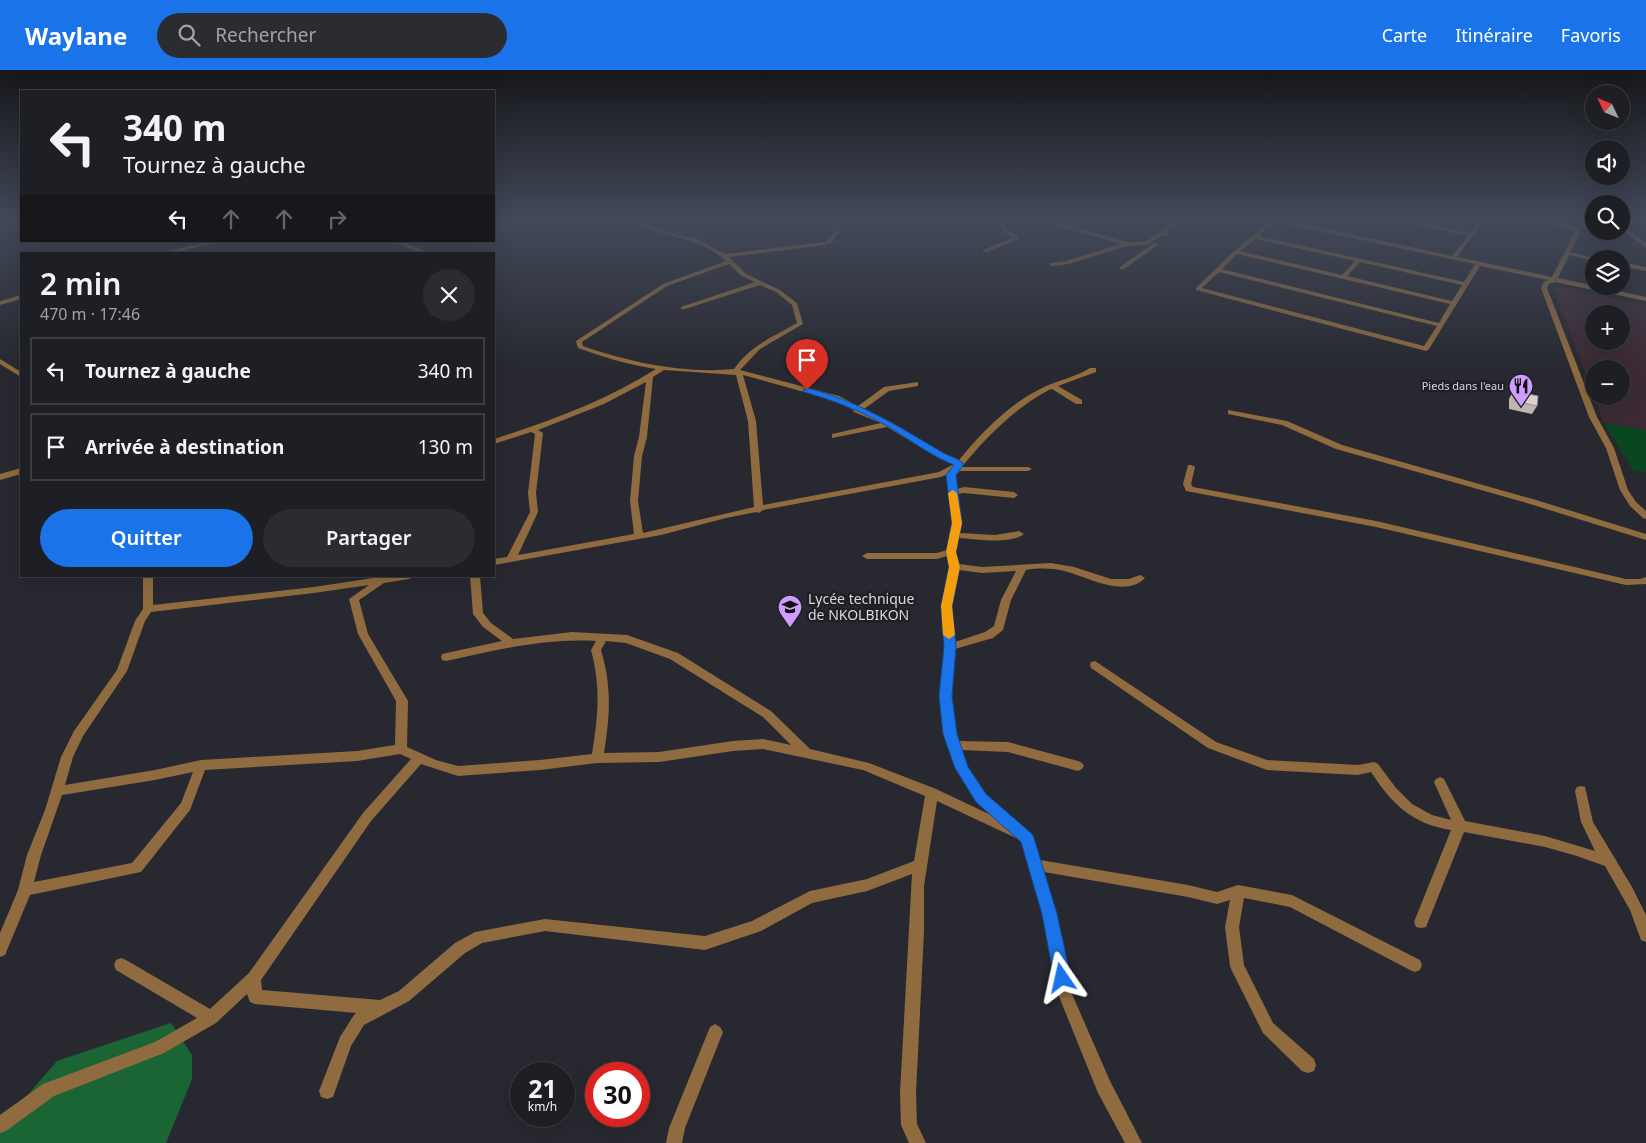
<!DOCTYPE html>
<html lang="fr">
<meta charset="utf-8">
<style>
body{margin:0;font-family:"Noto Sans",sans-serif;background:#2b2c31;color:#f1f3f6;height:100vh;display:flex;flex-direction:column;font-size:19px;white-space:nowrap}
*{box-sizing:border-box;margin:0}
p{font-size:16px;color:#a1a2a6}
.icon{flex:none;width:28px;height:28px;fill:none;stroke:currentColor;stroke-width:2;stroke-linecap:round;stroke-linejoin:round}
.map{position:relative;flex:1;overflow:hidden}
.details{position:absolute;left:20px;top:182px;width:475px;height:325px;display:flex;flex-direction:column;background:#1e1f24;border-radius:0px;box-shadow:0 5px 20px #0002,0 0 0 1px #3c3d41}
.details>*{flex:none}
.guide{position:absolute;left:20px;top:20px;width:475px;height:152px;border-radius:0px;box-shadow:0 5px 20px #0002,0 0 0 1px #3c3d41;background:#1e1f24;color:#f1f3f6;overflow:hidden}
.needle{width:32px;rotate:313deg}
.controls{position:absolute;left:1585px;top:15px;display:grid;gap:10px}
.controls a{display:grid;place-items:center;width:45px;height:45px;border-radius:50%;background:#1e1f24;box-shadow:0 5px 20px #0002,0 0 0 1px #3c3d41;font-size:25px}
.speed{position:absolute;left:510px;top:992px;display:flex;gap:10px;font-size:25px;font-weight:700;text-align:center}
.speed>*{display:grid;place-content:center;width:65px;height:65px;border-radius:50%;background:#1e1f24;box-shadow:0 5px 20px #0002,0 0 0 1px #3c3d41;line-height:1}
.speed small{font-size:12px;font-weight:400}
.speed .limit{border:8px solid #d22;background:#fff;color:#111}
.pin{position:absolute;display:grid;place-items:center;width:42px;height:42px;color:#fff;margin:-51px -21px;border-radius:50% 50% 50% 0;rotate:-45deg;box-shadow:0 0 5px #0007}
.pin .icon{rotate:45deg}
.me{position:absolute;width:55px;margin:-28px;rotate:349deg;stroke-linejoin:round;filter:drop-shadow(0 0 4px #0008)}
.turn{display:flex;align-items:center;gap:18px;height:105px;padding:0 20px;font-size:22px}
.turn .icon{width:65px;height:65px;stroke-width:2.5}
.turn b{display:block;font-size:35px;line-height:42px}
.lanes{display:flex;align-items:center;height:48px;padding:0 20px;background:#0003;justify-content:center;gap:25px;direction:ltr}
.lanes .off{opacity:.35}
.round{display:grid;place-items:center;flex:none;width:52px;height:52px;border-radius:26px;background:#2b2c31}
.overview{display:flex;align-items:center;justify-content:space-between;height:85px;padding:0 20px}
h1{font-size:30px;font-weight:600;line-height:38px}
.primary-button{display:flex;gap:10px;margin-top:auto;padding:10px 20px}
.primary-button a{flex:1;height:58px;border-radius:30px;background:#1a73e8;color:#fff;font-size:20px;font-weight:600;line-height:58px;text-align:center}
.primary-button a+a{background:#2b2c31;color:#f1f3f6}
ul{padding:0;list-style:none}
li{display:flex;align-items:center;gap:15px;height:68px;margin:0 10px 8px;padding:0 10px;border:2px solid #3c3d41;border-radius:0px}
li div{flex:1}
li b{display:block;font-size:19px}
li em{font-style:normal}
header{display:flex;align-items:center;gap:30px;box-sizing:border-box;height:70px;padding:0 25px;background:#1a73e8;color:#fff}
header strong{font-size:24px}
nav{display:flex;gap:28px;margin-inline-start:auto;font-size:18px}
.search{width:350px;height:45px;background:#2b2c31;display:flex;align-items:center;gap:12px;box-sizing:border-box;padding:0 18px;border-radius:28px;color:#a1a2a6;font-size:19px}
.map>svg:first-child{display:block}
.medical{fill:#3c2b34;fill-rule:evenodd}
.green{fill:#0a4721}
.forest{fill:#1a6533}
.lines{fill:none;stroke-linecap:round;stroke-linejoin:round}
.minor{fill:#8f6b3f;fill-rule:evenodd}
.wall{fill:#bcb5b0}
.building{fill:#dbd2cd;stroke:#999390}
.route{fill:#1a73e8;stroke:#114b97}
.slow{fill:#f59e0b}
.labels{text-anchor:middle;stroke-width:5;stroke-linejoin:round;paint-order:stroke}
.far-poi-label{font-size:11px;fill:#d8d9de;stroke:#1f1f26;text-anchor:end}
.poi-label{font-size:14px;fill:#d8d9de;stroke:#1f1f26;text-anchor:start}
</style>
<header>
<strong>Waylane</strong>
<div class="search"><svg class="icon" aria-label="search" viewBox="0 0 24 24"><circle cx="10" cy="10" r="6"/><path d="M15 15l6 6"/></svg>Rechercher</div>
<nav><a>Carte</a><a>Itinéraire</a><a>Favoris</a></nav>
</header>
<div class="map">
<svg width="1646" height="1073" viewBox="0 0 1646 1073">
<rect width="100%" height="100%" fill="#282930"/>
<path class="medical" d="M 1557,216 L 1646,235 L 1646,360 L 1604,353 L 1594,326 L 1621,326 L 1621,299 L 1594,299 L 1594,325 L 1553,218 ZM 1594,244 L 1621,244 L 1621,271 L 1594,271 Z"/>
<path class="green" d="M 1604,353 L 1646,360 L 1646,402 L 1633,400 Z"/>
<path class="forest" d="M 171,953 L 192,985 L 192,1009 L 166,1073 L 0,1073 L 0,1062 L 19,1035 L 57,991 Z"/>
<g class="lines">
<g class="minor">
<path d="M 625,148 L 633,148 L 667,162 L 697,169 L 725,184 L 825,172 L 836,160 L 840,160 L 841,161 L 832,172 L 826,175 L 729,187 L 746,204 L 780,220 L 797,233 L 803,254 L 760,279 L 740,300 L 839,326 L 858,336 L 884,317 L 918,312 L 918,316 L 889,321 L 864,339 L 891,352 L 946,385 L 959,390 C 982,362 1010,333 1044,317 C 1059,310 1076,307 1090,298 L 1096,298 L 1096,302 L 1058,316 L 1082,330 L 1082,334 L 1076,334 L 1052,319 L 1049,320 C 1015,338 986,367 962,397 L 1028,397 L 1032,399 L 1028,401 L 960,401 L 955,406 L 957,419 L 964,417 L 1014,422 L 1018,425 L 1014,428 L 964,423 L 958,424 L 961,453 L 960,463 L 995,465 L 1019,461 L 1024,464 C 1010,475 976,469 958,468 L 956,482 L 959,494 L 982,497 L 1051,493 L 1074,497 L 1111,509 L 1129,509 L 1140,505 L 1145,508 C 1125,529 1086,506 1064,501 C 1051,498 1038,498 1026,500 L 1011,530 L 1003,560 L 993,568 L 955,579 C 953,609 948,642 958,671 L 1008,672 L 1078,691 L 1082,693 L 1084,696 L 1082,699 L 1078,701 L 1008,682 L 961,680 L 967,697 L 985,724 L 1032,764 L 1040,790 L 1188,815 L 1217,822 L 1238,815 L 1292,825 L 1420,890 L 1422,895 L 1420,900 L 1415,902 L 1410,900 L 1290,837 L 1244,828 L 1239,857 L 1244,895 L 1273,953 L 1314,989 L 1316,995 L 1314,1001 L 1308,1003 L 1302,1001 L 1263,963 L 1232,901 L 1230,896 L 1225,857 L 1230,830 L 1217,834 L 1188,827 L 1044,802 L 1057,844 L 1072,924 L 1110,1011 L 1142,1073 L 1125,1073 L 1098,1023 L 1058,924 L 1043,844 L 1022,771 L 937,731 L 924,816 L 924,861 L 916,1023 L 917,1054 L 926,1073 L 909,1073 L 901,1055 L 900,1023 L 912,804 L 867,821 L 812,833 L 761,861 L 705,880 L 545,861 L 482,873 L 465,883 L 409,931 L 364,955 L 351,976 L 333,1027 L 327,1029 L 321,1027 L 319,1021 L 340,967 L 354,945 L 356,943 L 255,934 L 250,932 L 247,924 L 216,953 L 164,983 L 54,1026 L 6,1061 L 0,1063 L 0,1045 L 43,1014 L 155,972 L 197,948 L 116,900 L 114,895 L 116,890 L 121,888 L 126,890 L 210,939 L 249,903 L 363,743 L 411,689 L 400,684 L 357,691 L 205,700 L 190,740 L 141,802 L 30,825 L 5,885 L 0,887 L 0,863 L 18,820 L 27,785 L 45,740 L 61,687 L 74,661 L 117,600 L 135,551 L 143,539 L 143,506 L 153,506 L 153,535 L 314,517 L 386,506 L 414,506 L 409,509 L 384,513 L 359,530 L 368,564 L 408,631 L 407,677 L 436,690 L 458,696 L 540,690 L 592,684 C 598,646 601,618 591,580 L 596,571 C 545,568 496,580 446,591 L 442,590 L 441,587 L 442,584 L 502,571 L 483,557 L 473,544 L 470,506 L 480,506 L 483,543 L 491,553 L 513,569 L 572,562 L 627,565 L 678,583 L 771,641 L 810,679 L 869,693 L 936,719 L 993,746 L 977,732 L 958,702 L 944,664 L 940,626 L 945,577 L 942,536 L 950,497 L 947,486 L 937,489 L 867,489 L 862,486 L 867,483 L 937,483 L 947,480 L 953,453 L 948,422 L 948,404 L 941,407 L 763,440 L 759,443 L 756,442 L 726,448 L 661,465 L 494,495 L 494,489 L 507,487 L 530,442 L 528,423 L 535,364 L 531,362 L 494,374 L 494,369 C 550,351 605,331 656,299 C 629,295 603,287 578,278 L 576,271 L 663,214 L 726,191 C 699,165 656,168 625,148 ZM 729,194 L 742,206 L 755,212 L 681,237 L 681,239 L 685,239 L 760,215 L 776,222 L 792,235 L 797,253 C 771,268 751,275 734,299 C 685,304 628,292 583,276 L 582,272 L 667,216 ZM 664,300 L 736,305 L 748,351 L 754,437 L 643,463 L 638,431 L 642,386 L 647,367 L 653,307 ZM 743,305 L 833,330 L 853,340 L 854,342 L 881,353 L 832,364 L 832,368 L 887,357 L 940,389 L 954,394 L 939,402 L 763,435 L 756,351 ZM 646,312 L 639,367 L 634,386 L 630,431 L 634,464 L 518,485 L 538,442 L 536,423 L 543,363 L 538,360 L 604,334 ZM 959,500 L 982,503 L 1016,501 L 1001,530 L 994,556 L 985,562 L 955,572 L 952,536 ZM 369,515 L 349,529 L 358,564 L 396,631 L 395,675 L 357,681 L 201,690 L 155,700 L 65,715 L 73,687 L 83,666 L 127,601 L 145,551 L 151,542 L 314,523 ZM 606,571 L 626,573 L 670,589 L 763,647 L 791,675 L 763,669 L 733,671 L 659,682 L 604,683 C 610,645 612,617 601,580 ZM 763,679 L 863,700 L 925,726 L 914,791 L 867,809 L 810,821 L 752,851 L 705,866 L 545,849 L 475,862 L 455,873 L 399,921 L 380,930 L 262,920 L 261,910 L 371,751 L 421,694 L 458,706 L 540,700 L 597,693 L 659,692 L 733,681 ZM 193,702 L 181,733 L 132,793 L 34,812 L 41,785 L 62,725 L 155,710 Z"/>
<path d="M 1010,148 L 1019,148 L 1008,152 L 1006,158 L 1018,167 L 1018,169 L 987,182 L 983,182 L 983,180 L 1012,168 L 1000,158 L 1004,150 Z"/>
<path d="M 1031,148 L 1040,148 L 1127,172 L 1145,172 L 1179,148 L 1186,148 L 1166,163 L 1169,165 L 1168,166 L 1162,165 L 1148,175 L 1127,176 L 1069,194 L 1052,196 L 1050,195 L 1050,193 L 1066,191 L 1121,174 Z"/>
<path d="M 1261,148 L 1276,148 L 1452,186 L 1468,166 L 1387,148 L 1398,148 L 1470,163 L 1481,148 L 1487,148 L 1475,164 L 1475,166 L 1472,167 L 1457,187 L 1552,207 L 1574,163 L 1573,159 L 1521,148 L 1532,148 L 1575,156 L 1594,154 L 1594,158 L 1578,159 L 1580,163 L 1570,182 L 1597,189 L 1594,189 L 1594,191 L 1569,185 L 1558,208 L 1646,227 L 1646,231 L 1555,212 L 1549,214 L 1547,218 L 1597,347 L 1614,378 L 1628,420 L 1636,432 L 1646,441 L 1646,449 L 1643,448 L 1630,436 L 1620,420 L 1606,378 L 1589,347 L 1541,218 L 1544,212 L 1548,210 L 1480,196 L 1429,279 L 1426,281 L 1196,220 L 1196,218 L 1234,181 L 1271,151 ZM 1276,152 L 1475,194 L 1464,212 L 1259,166 ZM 1256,169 L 1355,191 L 1342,205 L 1240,181 ZM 1237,184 L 1450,234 L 1439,253 L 1222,199 ZM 1360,192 L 1462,215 L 1452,231 L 1347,206 ZM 1219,202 L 1437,256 L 1424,276 L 1202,218 Z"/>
<path d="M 1646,149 L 1646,153 L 1622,155 L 1646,173 L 1646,178 L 1621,159 L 1621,151 Z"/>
<path d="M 21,159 L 21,163 L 16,161 L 17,160 Z"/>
<path d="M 210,171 L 222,171 L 170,184 L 158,184 Z"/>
<path d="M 391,171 L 400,171 L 433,184 L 424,184 Z"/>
<path d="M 1154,173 L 1159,174 L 1124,199 L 1120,199 L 1120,197 Z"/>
<path d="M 1621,192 L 1646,197 L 1646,201 L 1621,196 Z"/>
<path d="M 21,225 L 21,229 L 0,235 L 0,231 Z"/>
<path d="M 0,289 L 21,302 L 21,307 L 0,294 Z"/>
<path d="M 1228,340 L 1287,351 L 1342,375 L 1536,430 L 1646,464 L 1646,470 L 1530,434 L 1336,379 L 1282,355 L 1228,344 Z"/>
<path d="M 1188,395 L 1191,395 L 1195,397 L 1191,414 L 1193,417 L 1376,451 L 1626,509 L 1640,509 L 1646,507 L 1646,514 L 1626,515 L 1376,457 L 1186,421 L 1183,414 Z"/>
<path d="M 21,398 L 21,404 L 0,410 L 0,404 Z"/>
<path d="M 1095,591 L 1216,672 L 1267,690 L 1358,695 L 1374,692 L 1378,694 L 1396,718 L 1412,734 L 1432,745 L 1451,750 L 1434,712 L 1436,709 L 1440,707 L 1444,709 L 1465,751 L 1545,766 L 1595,781 L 1581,752 L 1575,721 L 1577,717 L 1581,716 L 1585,717 L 1593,752 L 1632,817 L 1646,845 L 1646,872 L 1641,870 L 1630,840 L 1605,796 L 1577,786 L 1545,777 L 1464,762 L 1426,857 L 1421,858 L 1416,857 L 1414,852 L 1451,760 C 1412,754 1392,734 1371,702 L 1358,705 L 1267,700 L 1208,678 L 1091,598 L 1090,595 L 1091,592 Z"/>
<path d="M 715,954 L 720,957 L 723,962 L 685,1058 L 682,1073 L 666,1073 L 669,1058 L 710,957 Z"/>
</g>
</g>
<path class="wall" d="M 1513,321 L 1537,336 L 1532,344 L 1509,339 L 1509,329 Z"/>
<path class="building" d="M 1513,321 L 1538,326 L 1537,336 L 1514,331 Z"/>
<linearGradient id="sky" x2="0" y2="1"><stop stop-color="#16171a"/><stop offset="0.5" stop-color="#424959"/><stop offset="1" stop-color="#424959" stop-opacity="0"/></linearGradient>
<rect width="1646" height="298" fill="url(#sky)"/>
<path class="route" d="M 807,318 C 856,330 898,356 940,381 C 948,386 958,388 964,394 L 956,405 L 962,453 L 956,482 L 960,497 L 952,536 L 956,577 L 952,626 L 957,664 L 968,697 L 986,724 L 1032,764 L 1034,768 L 1057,844 L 1071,908 L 1068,914 L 1062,916 L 1056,914 L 1054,908 L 1042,844 L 1021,772 L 976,732 L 955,698 L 943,664 L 939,626 L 944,577 L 941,536 L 949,497 L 946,482 L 952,453 L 946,405 L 954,395 C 930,385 909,369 887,356 C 861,341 833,330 804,322 L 803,320 Z"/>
<path class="slow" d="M 953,420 L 957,423 L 962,453 L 956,482 L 960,497 L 952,536 L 955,565 L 949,569 L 943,565 L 941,536 L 949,497 L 946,482 L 952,453 L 948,423 Z"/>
<defs>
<symbol id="restaurant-pin" viewBox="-11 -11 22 30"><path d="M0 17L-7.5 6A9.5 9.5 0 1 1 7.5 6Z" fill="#d09dff" stroke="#1f1f26"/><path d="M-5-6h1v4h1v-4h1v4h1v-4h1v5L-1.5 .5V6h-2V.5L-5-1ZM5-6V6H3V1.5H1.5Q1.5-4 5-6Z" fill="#111"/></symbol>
<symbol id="school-pin" viewBox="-11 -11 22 30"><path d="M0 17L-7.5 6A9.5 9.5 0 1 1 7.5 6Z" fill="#d09dff" stroke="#1f1f26"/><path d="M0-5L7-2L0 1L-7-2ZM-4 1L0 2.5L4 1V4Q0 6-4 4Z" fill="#111"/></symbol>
</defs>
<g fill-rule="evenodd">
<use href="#restaurant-pin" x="1507" y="302" width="28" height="38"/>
<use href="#school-pin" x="776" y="523" width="28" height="38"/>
</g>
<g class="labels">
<g class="far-poi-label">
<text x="1504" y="320">Pieds dans l'eau</text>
</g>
<g class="poi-label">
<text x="808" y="534">Lycée technique<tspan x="808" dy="16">de NKOLBIKON</tspan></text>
</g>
</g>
</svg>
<div class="controls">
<a><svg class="needle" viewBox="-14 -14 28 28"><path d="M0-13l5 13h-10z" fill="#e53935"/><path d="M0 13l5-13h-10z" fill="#a1a2a6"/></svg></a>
<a><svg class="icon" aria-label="sound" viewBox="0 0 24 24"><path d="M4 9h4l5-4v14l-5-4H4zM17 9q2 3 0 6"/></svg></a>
<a><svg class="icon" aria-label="search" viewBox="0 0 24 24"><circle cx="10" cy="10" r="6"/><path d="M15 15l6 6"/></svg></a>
<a><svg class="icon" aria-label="layers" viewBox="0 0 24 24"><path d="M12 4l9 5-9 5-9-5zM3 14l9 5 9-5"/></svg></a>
<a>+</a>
<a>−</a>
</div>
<div class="speed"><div>21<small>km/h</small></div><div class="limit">30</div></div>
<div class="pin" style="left:807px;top:320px;background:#d93025"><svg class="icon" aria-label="arrive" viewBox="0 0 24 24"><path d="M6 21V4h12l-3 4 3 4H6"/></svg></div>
<svg class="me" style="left:1062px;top:908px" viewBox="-20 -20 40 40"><path d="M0-17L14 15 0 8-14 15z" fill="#1a73e8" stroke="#fff" stroke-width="4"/></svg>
<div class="guide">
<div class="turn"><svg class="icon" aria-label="left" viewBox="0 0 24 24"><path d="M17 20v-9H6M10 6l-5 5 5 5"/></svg><div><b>340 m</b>Tournez à gauche</div></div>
<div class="lanes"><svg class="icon" aria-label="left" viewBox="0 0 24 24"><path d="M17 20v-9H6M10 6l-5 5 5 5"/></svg><svg class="icon off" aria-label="ahead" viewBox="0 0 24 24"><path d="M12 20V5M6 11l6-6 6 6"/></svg><svg class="icon off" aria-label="ahead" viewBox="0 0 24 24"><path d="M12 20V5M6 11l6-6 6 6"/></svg><svg class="icon off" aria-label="right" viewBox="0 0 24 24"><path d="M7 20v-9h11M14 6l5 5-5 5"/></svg></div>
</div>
<section class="details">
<div class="overview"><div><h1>2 min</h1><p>470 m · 17:46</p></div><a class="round"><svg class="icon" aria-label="close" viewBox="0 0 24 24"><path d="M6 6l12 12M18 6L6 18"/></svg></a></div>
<ul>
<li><svg class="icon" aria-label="left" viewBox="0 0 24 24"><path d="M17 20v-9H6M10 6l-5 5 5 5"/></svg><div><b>Tournez à gauche</b></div><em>340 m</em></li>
<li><svg class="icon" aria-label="arrive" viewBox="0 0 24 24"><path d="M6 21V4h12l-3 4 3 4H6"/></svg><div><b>Arrivée à destination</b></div><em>130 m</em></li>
</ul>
<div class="primary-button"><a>Quitter</a><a>Partager</a></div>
</section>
</div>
